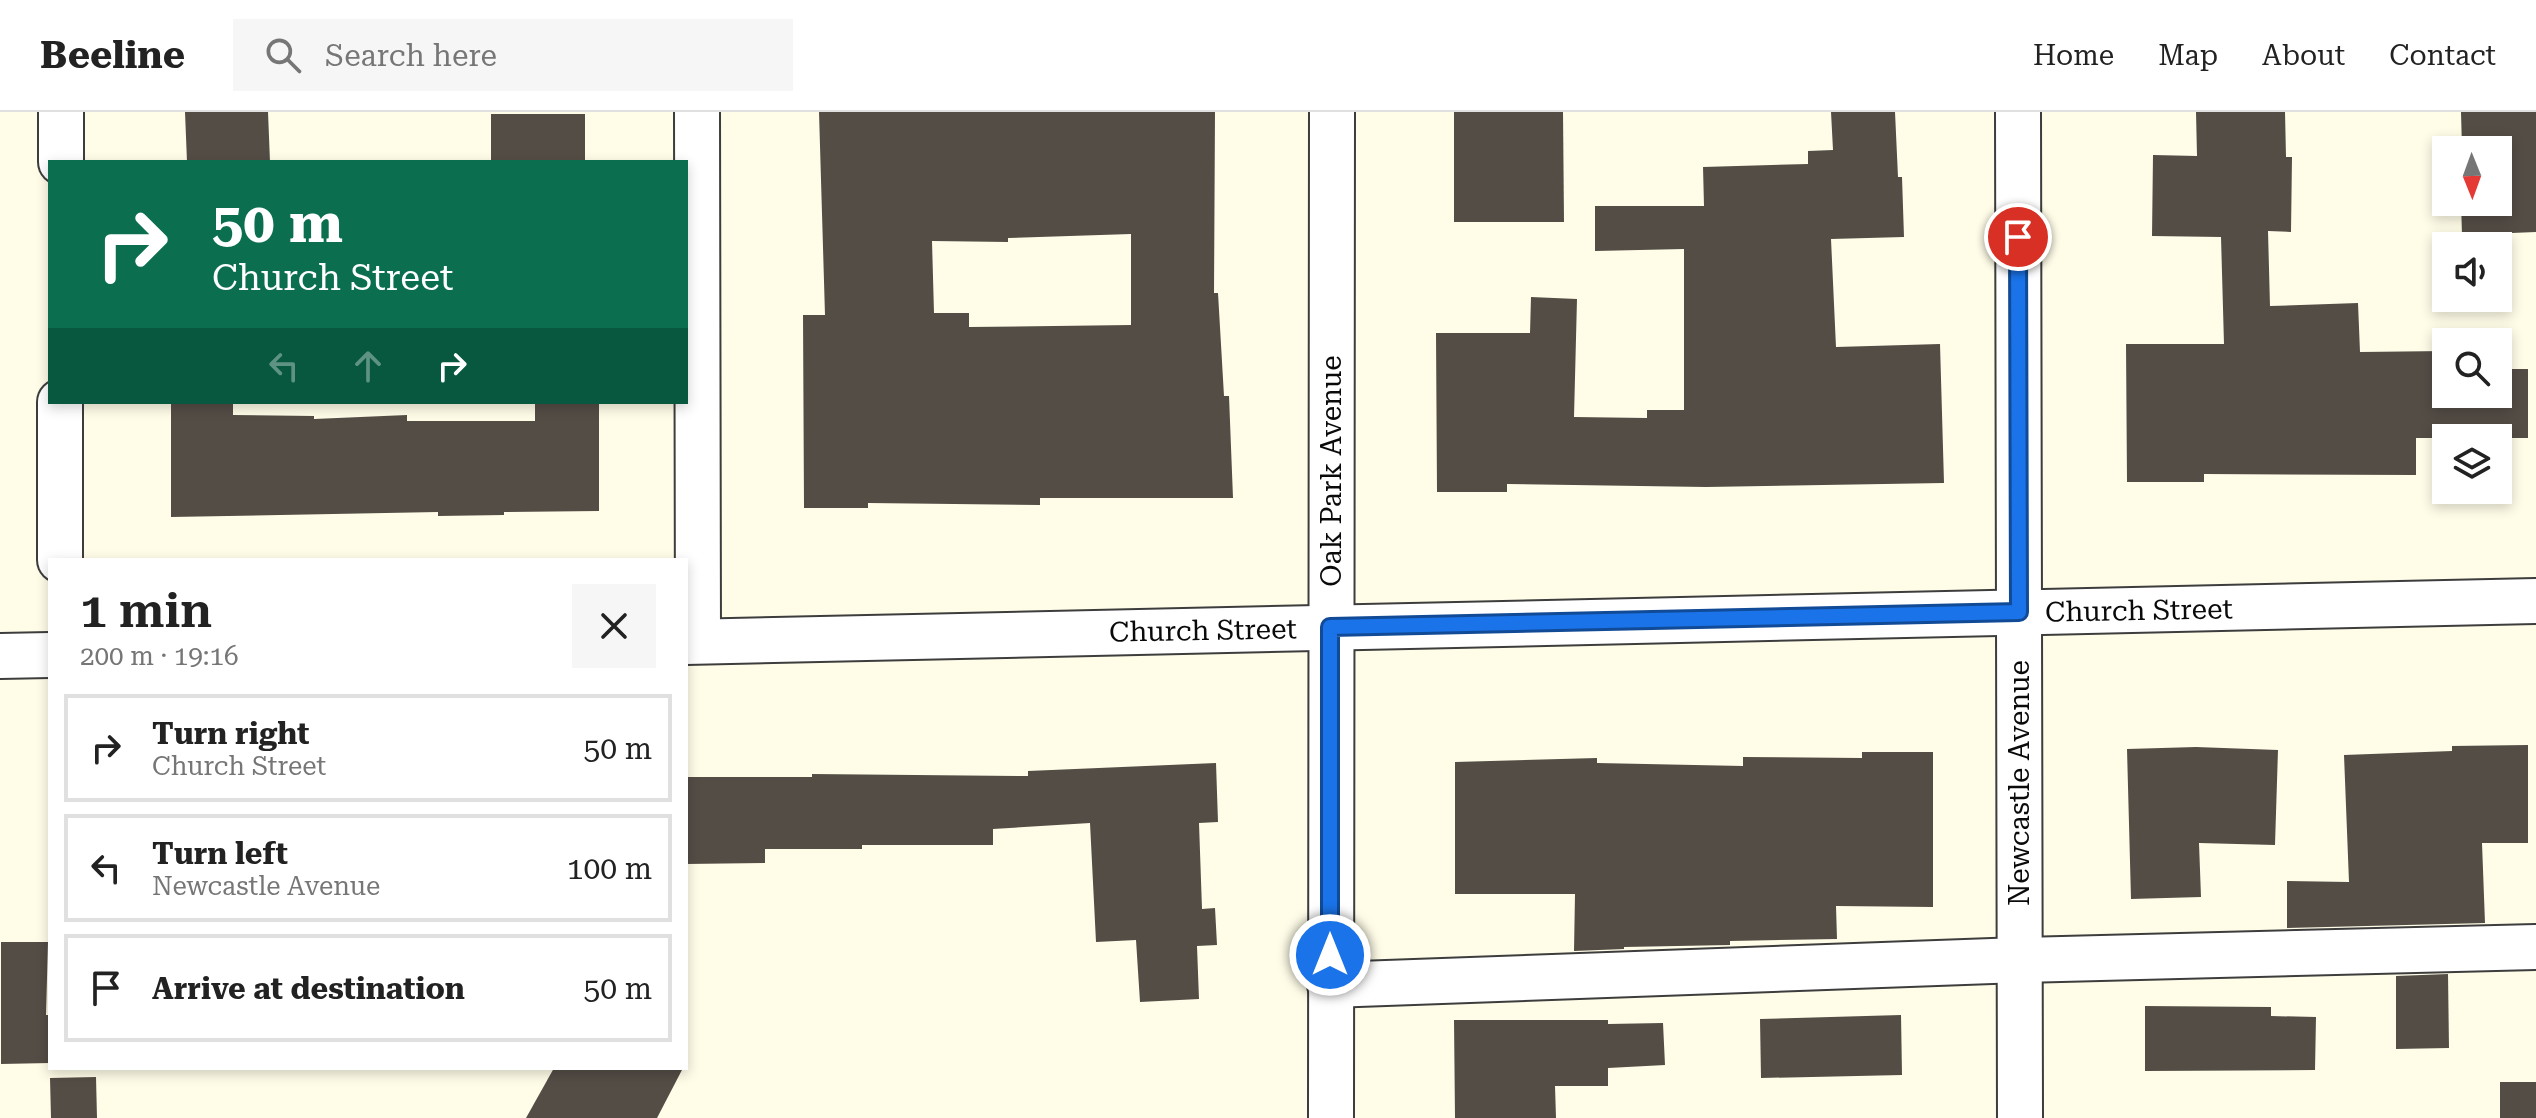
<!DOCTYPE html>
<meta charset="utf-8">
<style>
body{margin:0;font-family:"Roboto Serif",serif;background:#f6f6f6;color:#222;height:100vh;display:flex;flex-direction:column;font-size:30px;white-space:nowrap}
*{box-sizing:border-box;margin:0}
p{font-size:26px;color:#767676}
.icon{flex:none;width:44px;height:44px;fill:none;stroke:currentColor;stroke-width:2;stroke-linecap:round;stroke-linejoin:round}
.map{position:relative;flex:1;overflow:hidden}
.side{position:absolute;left:48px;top:446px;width:640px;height:512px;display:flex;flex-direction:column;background:#fff;border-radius:0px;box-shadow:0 4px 12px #0003}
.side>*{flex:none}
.top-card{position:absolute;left:48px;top:48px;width:640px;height:244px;border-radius:0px;box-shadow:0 4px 12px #0003;background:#0b6e4f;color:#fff;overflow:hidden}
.needle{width:52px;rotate:179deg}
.tools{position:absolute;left:2432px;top:24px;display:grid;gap:16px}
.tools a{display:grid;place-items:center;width:80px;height:80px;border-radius:0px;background:#fff;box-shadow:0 4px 12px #0003;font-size:40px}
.pin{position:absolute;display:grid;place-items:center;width:68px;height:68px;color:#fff;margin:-34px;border:4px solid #fff;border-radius:50%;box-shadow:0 2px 8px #0007}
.me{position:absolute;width:88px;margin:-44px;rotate:0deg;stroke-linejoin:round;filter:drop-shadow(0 0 6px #0008)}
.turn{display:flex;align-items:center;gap:28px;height:168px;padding:0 32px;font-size:36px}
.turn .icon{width:104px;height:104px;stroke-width:2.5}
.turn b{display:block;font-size:56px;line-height:68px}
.lanes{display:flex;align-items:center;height:76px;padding:0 32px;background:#0003;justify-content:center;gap:40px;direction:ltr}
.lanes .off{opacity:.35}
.round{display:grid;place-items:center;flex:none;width:84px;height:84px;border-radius:0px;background:#f6f6f6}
.head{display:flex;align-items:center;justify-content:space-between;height:136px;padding:0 32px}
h1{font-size:48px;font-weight:600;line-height:60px}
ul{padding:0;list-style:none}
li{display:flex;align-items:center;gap:24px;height:108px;margin:0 16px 12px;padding:0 16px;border:4px solid #e0e0e0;border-radius:0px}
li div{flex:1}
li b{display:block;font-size:30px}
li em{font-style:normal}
header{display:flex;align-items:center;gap:48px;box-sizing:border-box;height:112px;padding:0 40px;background:#fff;border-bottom:2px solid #e0e0e0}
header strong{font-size:38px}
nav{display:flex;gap:44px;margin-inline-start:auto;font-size:28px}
.search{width:560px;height:72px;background:#f6f6f6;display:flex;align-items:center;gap:20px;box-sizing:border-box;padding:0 28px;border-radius:0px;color:#767676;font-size:30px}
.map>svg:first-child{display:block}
.building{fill:#544d46;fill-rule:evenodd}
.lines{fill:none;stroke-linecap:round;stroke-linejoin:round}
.minor-casing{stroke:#3d3d3d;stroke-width:48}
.minor{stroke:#fff;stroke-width:44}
.route-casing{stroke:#114b97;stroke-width:20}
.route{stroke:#1a73e8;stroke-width:14}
.labels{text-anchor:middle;stroke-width:8;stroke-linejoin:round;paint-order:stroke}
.street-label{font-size:28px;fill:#0a0a0a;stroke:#fff}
</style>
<header>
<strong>Beeline</strong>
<div class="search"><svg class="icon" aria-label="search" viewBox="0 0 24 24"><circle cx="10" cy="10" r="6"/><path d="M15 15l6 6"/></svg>Search here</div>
<nav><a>Home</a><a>Map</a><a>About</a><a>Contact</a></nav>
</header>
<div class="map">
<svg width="2536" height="1006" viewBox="0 0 2536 1006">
<rect width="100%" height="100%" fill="#fffde8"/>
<g class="building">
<path d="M 185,0 L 268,0 L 270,50 L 187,50 Z"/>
<path d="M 819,0 L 1215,0 L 1214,181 L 1218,181 L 1224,284 L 1229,284 L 1233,386 L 1040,386 L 1040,393 L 868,391 L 868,396 L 804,396 L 803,203 L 825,203 ZM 1131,122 L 1131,213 L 969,215 L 969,201 L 934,201 L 932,129 L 1008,130 L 1008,126 Z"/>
<path d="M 1454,0 L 1563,0 L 1564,110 L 1454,110 Z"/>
<path d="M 1831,0 L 1895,0 L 1898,65 L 1902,65 L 1904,125 L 1831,127 L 1836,235 L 1940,232 L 1944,371 L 1706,375 L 1507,372 L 1507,380 L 1437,380 L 1436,221 L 1530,221 L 1531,185 L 1577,187 L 1574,305 L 1647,306 L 1647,298 L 1684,298 L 1684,137 L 1595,139 L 1595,94 L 1704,94 L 1703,55 L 1808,52 L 1808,39 L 1833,38 Z"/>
<path d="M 2196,0 L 2285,0 L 2286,45 L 2292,45 L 2291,120 L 2268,119 L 2270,194 L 2358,191 L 2360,240 L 2446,239 L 2446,282 L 2498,282 L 2498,257 L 2528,257 L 2528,326 L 2416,326 L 2416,363 L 2204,362 L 2204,370 L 2127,370 L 2126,232 L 2224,232 L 2221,125 L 2152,124 L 2153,43 L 2197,44 Z"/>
<path d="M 2461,0 L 2536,0 L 2536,120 L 2462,123 L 2461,90 L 2498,90 L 2498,38 L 2459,38 L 2462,37 Z"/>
<rect x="491" y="2" width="94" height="48"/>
<path d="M 171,290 L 233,290 L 233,303 L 314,304 L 314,307 L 407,303 L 407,309 L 535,309 L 535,290 L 599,290 L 599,399 L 504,400 L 504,403 L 438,404 L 438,400 L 171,405 Z"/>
<path d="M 2528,633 L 2528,731 L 2482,731 L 2485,811 L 2287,816 L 2287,769 L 2349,770 L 2344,643 L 2452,639 L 2452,634 Z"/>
<path d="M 2196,635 L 2278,638 L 2275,733 L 2199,731 L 2201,785 L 2131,787 L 2127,637 Z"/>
<path d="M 1862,640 L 1933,640 L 1933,795 L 1836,794 L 1837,827 L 1730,829 L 1730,833 L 1624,835 L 1624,837 L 1574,839 L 1575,782 L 1455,782 L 1455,650 L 1597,646 L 1597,651 L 1743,654 L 1743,645 L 1862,646 Z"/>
<path d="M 1216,651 L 1218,710 L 1199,711 L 1202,797 L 1215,796 L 1217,833 L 1197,834 L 1199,887 L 1140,890 L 1136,828 L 1096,830 L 1090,711 L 993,717 L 993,733 L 862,733 L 862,737 L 765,737 L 765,751 L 686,752 L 686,665 L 812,665 L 812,662 L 1028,664 L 1028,659 Z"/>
<path d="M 1,830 L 48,830 L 46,903 L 50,903 L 50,951 L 1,952 Z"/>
<path d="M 2448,862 L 2449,936 L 2396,937 L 2396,864 Z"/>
<path d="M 2145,894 L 2271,895 L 2271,904 L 2316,905 L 2315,958 L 2145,959 Z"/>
<path d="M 1901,903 L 1902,963 L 1761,966 L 1760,907 Z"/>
<path d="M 1454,908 L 1608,908 L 1608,912 L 1663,911 L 1665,953 L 1608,956 L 1608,974 L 1555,974 L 1556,1006 L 1455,1006 Z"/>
<path d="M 554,956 L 683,956 L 657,1006 L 526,1006 Z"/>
<path d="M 96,965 L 97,1006 L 51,1006 L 50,966 Z"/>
<rect x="2500" y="970" width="36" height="36"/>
</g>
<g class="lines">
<defs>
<g id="minor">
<path d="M 697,0 L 698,529"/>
<path d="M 2018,0 L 2020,1006"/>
<path d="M 61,50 L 61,0"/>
<path d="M 60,448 L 60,290"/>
<path d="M 686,530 L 2536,489"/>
<path d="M 0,544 L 50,543"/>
<path d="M 1330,873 L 2020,848 L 2536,835"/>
<path d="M 1331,1006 L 1332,0"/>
</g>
</defs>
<use href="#minor" class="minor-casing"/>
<use href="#minor" class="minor"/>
</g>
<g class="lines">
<defs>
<path id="route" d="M 1330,843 L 1330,515 L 2019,500 L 2018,125"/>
</defs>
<use href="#route" class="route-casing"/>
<use href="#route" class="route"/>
</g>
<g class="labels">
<g class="street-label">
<text transform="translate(1331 359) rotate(-90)" y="10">Oak Park Avenue</text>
<text transform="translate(2139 498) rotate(-1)" y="10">Church Street</text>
<text transform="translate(1203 518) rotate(-1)" y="10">Church Street</text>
<text transform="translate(2019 671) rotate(-90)" y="10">Newcastle Avenue</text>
</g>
</g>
</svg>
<div class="tools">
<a><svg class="needle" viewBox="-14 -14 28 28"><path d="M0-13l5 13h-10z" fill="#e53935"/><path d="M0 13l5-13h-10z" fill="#767676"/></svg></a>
<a><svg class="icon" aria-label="sound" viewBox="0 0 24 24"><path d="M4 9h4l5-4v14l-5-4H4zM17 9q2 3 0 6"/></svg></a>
<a><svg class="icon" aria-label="search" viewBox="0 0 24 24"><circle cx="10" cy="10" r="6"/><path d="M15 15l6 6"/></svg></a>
<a><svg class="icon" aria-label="layers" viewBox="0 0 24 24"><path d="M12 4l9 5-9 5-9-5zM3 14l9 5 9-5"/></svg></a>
</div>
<div class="pin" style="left:2018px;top:125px;background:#d93025"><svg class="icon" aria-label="arrive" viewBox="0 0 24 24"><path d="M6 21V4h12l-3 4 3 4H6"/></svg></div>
<svg class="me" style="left:1330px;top:843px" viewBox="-20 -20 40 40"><circle r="17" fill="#1a73e8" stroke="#fff" stroke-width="3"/><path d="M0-11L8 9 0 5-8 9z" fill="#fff"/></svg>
<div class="top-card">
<div class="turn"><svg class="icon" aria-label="right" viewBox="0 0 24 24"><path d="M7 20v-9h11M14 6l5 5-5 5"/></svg><div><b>50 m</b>Church Street</div></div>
<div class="lanes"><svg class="icon off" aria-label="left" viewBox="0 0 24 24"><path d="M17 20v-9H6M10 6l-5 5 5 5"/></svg><svg class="icon off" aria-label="ahead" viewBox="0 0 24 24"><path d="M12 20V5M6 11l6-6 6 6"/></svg><svg class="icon" aria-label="right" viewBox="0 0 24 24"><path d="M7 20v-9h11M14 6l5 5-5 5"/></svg></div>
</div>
<section class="side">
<div class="head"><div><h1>1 min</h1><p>200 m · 19:16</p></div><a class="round"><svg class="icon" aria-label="close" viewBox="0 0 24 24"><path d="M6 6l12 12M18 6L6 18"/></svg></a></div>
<ul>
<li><svg class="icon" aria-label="right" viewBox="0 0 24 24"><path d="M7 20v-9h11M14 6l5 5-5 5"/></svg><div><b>Turn right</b><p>Church Street</p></div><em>50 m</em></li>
<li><svg class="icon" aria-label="left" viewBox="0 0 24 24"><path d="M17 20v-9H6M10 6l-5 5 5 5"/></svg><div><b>Turn left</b><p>Newcastle Avenue</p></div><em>100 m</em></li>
<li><svg class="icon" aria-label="arrive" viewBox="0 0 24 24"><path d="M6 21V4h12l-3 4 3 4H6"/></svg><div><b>Arrive at destination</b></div><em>50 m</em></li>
</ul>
</section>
</div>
